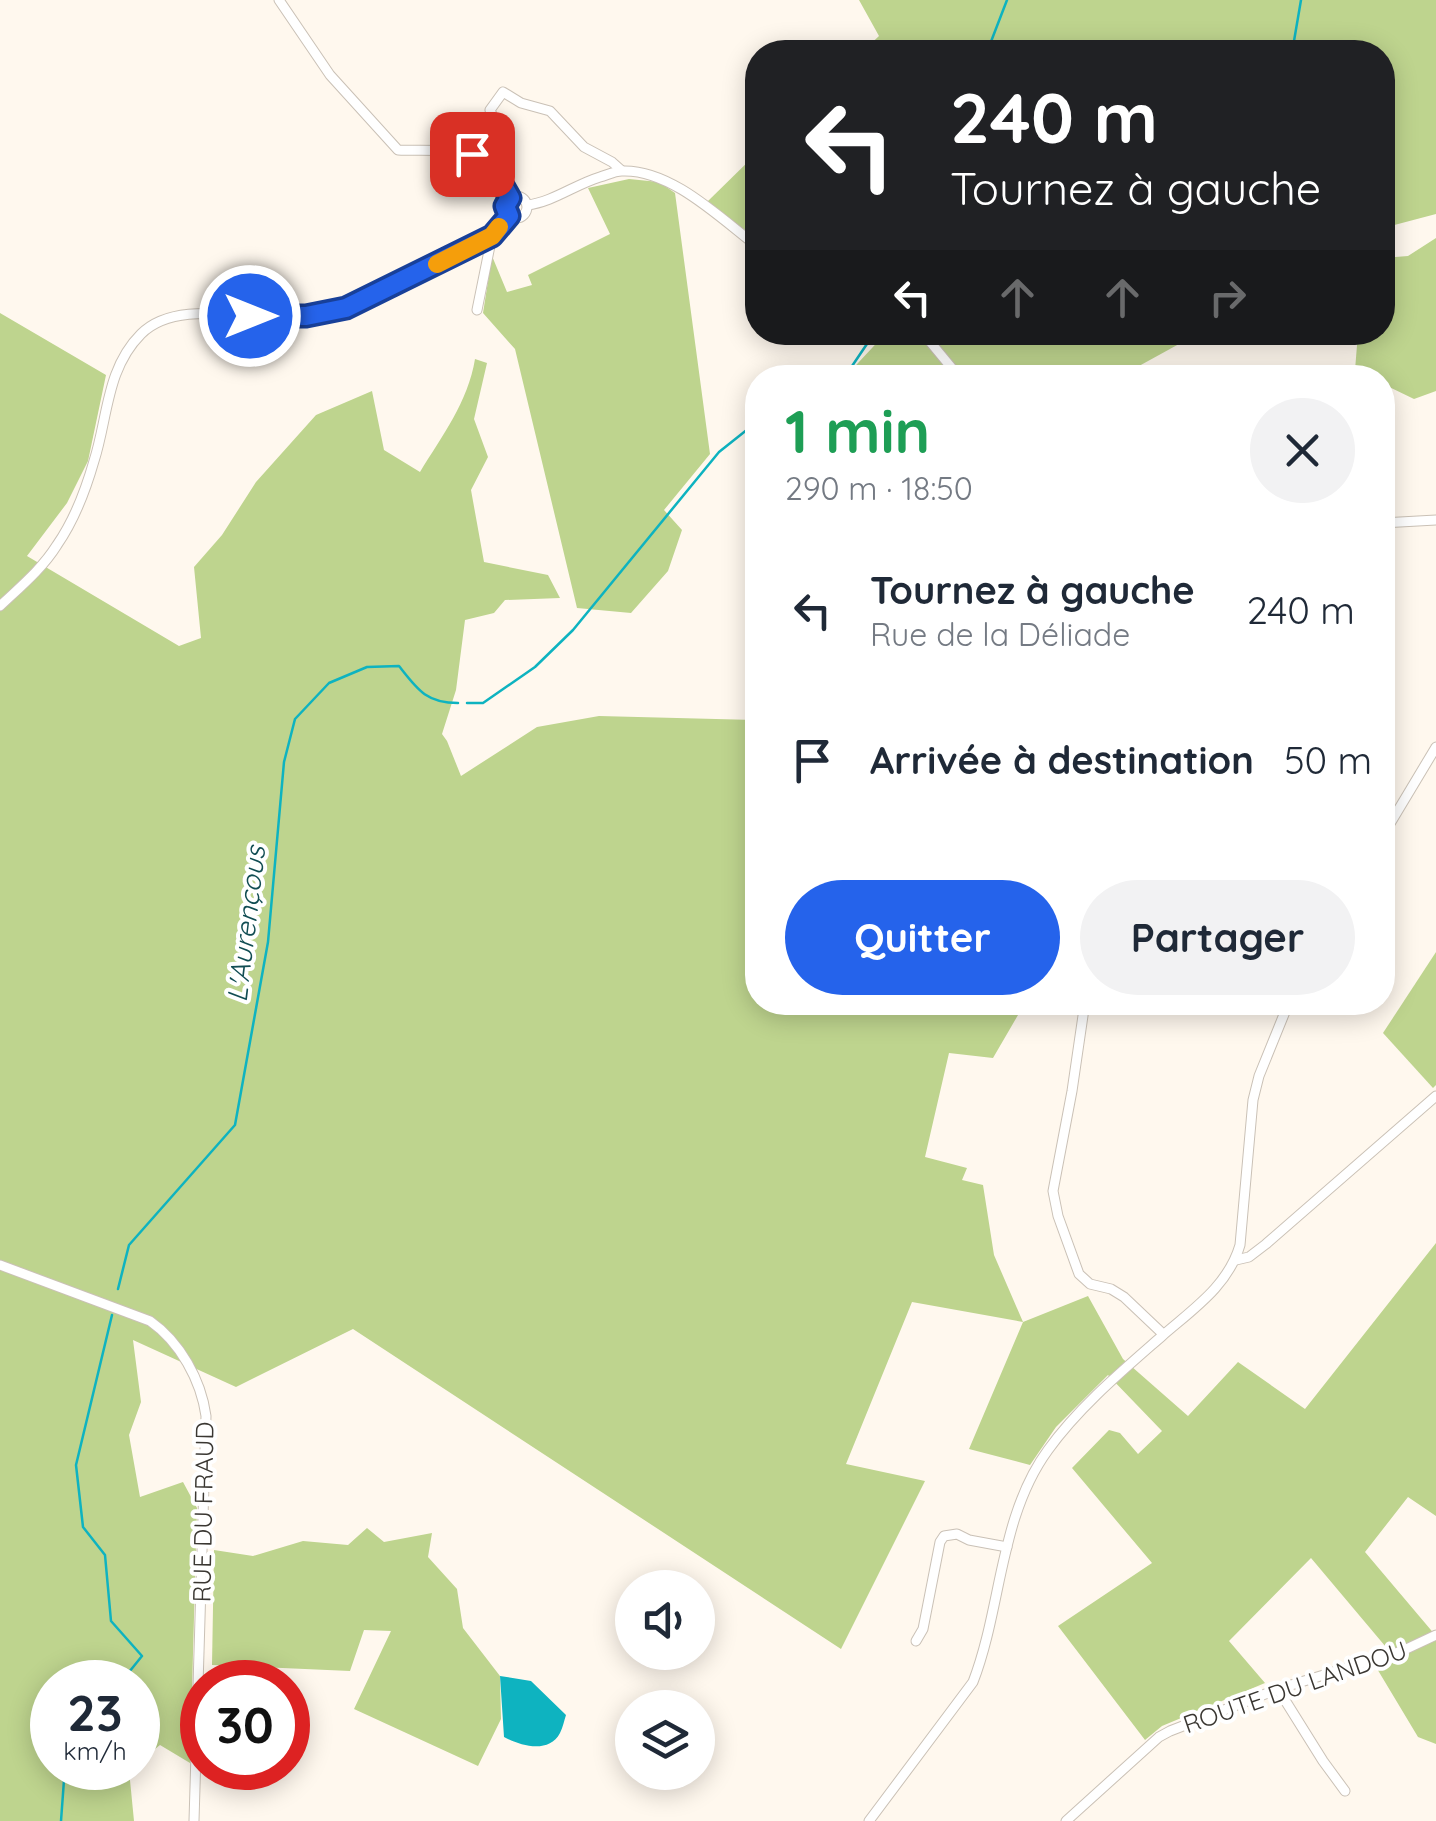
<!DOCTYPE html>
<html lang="fr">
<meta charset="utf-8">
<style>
body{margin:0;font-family:Quicksand,sans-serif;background:#f2f2f3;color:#1f2937;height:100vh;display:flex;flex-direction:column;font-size:38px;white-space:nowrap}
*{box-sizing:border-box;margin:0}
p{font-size:32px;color:#747a83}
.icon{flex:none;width:55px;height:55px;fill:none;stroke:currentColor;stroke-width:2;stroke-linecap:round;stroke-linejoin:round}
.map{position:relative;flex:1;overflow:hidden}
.drawer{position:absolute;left:745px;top:365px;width:650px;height:650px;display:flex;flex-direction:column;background:#fff;border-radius:40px;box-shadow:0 5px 25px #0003}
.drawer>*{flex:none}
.top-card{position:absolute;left:745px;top:40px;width:650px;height:305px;border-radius:40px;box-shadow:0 5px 25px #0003;background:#202124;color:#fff;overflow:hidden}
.tools{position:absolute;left:615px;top:1570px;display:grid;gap:20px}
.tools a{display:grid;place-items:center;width:100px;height:100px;border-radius:50%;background:#fff;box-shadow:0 5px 25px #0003;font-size:50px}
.speed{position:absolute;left:30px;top:1660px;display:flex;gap:20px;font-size:50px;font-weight:700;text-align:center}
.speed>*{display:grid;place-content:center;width:130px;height:130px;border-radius:50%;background:#fff;box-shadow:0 5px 25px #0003;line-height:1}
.speed small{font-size:25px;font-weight:400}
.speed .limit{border:15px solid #d22;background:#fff;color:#111}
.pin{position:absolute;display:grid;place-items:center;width:85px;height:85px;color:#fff;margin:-42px;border-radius:20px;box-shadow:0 5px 15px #0006}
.me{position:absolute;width:110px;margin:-55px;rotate:90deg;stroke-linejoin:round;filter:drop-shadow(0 0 8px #0008)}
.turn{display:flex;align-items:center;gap:35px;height:210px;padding:0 40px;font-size:45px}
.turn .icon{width:130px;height:130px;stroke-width:2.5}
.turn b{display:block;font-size:70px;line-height:85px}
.lanes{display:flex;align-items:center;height:95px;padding:0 40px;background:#0003;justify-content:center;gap:50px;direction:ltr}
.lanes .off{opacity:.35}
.round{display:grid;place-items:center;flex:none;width:105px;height:105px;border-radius:52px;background:#f2f2f3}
.head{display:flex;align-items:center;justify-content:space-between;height:170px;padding:0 40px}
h1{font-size:60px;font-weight:700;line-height:75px;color:#1e9e55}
.cta{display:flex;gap:20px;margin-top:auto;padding:20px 40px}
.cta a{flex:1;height:115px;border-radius:60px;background:#2563eb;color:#fff;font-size:40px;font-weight:700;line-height:115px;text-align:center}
.cta a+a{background:#f2f2f3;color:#1f2937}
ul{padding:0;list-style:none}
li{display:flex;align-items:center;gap:30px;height:150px;padding:0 40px}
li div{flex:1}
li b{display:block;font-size:38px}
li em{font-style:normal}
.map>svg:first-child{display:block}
.green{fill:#bed48e}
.water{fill:#0eb3c0}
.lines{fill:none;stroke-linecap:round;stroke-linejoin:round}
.stream{stroke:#0eb3c0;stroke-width:2.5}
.minor-casing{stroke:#cac1b6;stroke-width:11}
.minor{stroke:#fff;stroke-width:9}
.route-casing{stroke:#184099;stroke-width:25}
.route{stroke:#2563eb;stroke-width:18}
.slow{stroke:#f59e0b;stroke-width:18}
.labels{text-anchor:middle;stroke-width:8;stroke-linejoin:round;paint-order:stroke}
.street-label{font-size:25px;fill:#3a3732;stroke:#fff}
.water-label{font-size:28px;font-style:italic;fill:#114d53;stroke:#fff}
</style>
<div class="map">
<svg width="1436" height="1821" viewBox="0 0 1436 1821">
<rect width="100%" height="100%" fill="#fff8ee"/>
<g class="green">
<path d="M 859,0 L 1436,0 L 1436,214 L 1383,228 L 1382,52 L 862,52 L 879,36 Z"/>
<path d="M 757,153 L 757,239 L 707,202 Z"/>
<path d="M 629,179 L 659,182 L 675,193 L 710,454 L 664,510 L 682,530 L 668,571 L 631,613 L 577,608 L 515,349 L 483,313 L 492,256 L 507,292 L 532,285 L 528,275 L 610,234 L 588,188 Z"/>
<path d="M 1436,238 L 1436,391 L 1414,399 L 1383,384 L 1382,378 L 1370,377 L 1355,370 L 1358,333 L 1382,332 L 1383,258 L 1408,256 Z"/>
<path d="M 0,313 L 106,375 L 88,461 L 67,503 L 27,556 L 179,646 L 201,638 L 194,567 L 222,535 L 256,482 L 316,415 L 372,391 L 384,450 L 420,472 C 442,436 468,402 475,359 L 487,363 L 474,419 L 488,457 L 471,490 L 484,562 L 548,575 L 560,598 L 505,600 L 494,613 L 465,620 L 456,690 L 442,734 L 447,741 L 461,776 L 537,727 L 599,716 L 755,720 L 757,722 L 758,1002 L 1025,1003 L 993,1058 L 949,1053 L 925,1157 L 967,1168 L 962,1180 L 983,1185 L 994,1255 L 1023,1322 L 1088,1296 L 1123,1359 L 1188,1416 L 1238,1362 L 1305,1409 L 1436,1243 L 1436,1516 L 1408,1497 L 1365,1552 L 1436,1636 L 1436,1744 L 1418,1737 L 1376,1667 L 1396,1659 L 1311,1558 L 1229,1641 L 1265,1683 L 1162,1726 L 1145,1740 L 1058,1626 L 1152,1563 L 1072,1468 L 1109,1430 L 1120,1433 L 1138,1454 L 1162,1431 L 1108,1375 L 1056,1427 L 1030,1465 L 969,1449 L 1023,1322 L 912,1302 L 846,1464 L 925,1481 L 841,1649 L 353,1329 L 236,1387 L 133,1340 L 141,1402 L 129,1435 L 140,1497 L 183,1482 L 197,1508 L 190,1763 L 160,1745 L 138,1763 L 138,1682 L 52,1682 L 52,1768 L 132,1768 L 129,1770 L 134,1821 L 0,1821 Z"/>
<path d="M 953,332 L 1199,333 L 1119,377 L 844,378 L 886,333 L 916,333 L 925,342 Z"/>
<path d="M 1436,952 L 1436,1085 L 1433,1088 L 1383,1033 Z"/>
<path d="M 367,1528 L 384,1542 L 432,1533 L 428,1557 L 457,1589 L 463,1628 L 500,1676 L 501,1719 L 478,1766 L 354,1709 L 391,1631 L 364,1630 L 350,1671 L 212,1665 L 214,1550 L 253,1556 L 303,1541 L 348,1545 Z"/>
</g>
<path class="water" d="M 500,1676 L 531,1681 L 566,1715 C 564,1721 563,1727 560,1733 C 549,1754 521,1746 504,1737 Z"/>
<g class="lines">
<g class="stream">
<path d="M 987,52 L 1007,0"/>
<path d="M 1288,52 L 1294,41 L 1301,0"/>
<path d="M 844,378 L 875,332"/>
<path d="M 467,703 L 483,703 L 535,667 L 573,630 L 719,452 L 758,421"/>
<path d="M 118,1289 L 129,1245 L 235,1125 L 268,942 L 284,762 L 295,719 L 329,683 L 367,667 L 399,666 C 417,689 426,703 458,703"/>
<path d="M 112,1315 L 76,1465 L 83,1527 L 105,1555 L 111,1621 L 142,1656 L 121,1682"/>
<path d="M 61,1821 L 64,1780 L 74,1768"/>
</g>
<defs>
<g id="minor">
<path d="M 279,0 L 330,75 L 398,150 C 416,151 459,149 473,154 C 489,159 502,184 510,197"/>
<path d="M 481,158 L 498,129 L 490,110 L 503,92 L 521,103 L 550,111 L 584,147 L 612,162 L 621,170"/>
<circle cx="516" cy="207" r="11"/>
<path d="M 527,205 C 553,202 574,185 600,177 C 607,175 615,171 622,171 C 671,169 720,218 758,247"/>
<path d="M 477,310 L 492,236"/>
<path d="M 922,332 L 960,378"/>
<path d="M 1382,523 L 1436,520"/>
<path d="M 0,606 C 20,587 42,569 57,545 C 73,522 86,489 94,461 C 108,418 106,369 141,334 C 177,297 255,322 303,316 C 371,308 432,266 492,236 L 509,215"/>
<path d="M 1382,837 L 1436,747"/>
<path d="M 1085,1002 L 1072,1091 L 1053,1191 L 1058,1216 L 1079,1274 L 1090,1284 L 1111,1289 L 1124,1297 L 1163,1334"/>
<path d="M 1236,1260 L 1249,1257 L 1266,1244 L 1436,1096"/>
<path d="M 0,1265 L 150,1321 C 180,1342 201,1380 206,1416 L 194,1821"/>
<path d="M 916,1641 L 923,1629 L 940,1542 L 944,1536 L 957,1534 L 969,1540 L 1007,1547"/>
<path d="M 1278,1689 L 1323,1761 L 1345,1791"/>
<path d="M 869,1821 L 973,1682 C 1002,1607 999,1517 1048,1450 C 1079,1407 1122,1371 1162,1336 C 1193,1309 1228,1286 1240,1245 L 1253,1100 L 1259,1076 L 1289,1002"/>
<path d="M 1066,1821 L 1159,1737 L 1170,1731 L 1278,1689 L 1402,1651 L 1436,1635"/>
</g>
</defs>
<use href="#minor" class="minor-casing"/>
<use href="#minor" class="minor"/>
</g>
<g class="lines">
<defs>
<path id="route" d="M 250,316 L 306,316 L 346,308 L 492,236 L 509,216 L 505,206 L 510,198 C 501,181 489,163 472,154"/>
</defs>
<use href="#route" class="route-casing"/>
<use href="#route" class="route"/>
<path class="slow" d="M 437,264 L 492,236 L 499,227"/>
</g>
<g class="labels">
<g class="street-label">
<text transform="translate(203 1512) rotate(-89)" y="9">RUE DU FRAUD</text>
<text transform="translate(1295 1687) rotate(-19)" y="9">ROUTE DU LANDOU</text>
</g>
<g class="water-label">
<text transform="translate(246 924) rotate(-83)" y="10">L'Aurençous</text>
</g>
</g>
</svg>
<div class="tools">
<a><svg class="icon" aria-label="sound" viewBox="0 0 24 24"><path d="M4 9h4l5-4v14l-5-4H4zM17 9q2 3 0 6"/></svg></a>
<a><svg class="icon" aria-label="layers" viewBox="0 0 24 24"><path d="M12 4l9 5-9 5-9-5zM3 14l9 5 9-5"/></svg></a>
</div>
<div class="speed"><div>23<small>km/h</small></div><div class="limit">30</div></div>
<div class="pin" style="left:472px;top:154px;background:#d93025"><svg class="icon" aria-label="arrive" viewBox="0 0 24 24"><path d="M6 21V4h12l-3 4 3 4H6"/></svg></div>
<svg class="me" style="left:250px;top:316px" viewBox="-20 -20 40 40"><circle r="17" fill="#2563eb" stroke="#fff" stroke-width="3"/><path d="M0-11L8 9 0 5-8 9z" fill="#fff"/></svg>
<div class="top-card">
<div class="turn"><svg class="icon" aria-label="left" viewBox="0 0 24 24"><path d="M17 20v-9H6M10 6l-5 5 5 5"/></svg><div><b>240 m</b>Tournez à gauche</div></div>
<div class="lanes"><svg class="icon" aria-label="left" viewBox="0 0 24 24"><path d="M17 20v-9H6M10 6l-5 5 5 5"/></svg><svg class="icon off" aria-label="ahead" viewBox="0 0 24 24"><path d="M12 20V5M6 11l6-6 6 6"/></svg><svg class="icon off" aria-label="ahead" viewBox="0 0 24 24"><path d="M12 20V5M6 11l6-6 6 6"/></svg><svg class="icon off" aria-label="right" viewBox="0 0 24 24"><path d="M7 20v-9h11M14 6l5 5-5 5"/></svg></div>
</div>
<section class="drawer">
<div class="head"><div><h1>1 min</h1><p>290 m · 18:50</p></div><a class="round"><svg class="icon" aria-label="close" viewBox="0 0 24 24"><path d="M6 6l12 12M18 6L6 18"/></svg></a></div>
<ul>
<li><svg class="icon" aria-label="left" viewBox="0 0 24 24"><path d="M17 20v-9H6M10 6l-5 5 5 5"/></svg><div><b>Tournez à gauche</b><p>Rue de la Déliade</p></div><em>240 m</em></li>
<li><svg class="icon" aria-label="arrive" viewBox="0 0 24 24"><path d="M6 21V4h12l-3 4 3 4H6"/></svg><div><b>Arrivée à destination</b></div><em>50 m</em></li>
</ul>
<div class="cta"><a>Quitter</a><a>Partager</a></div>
</section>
</div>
